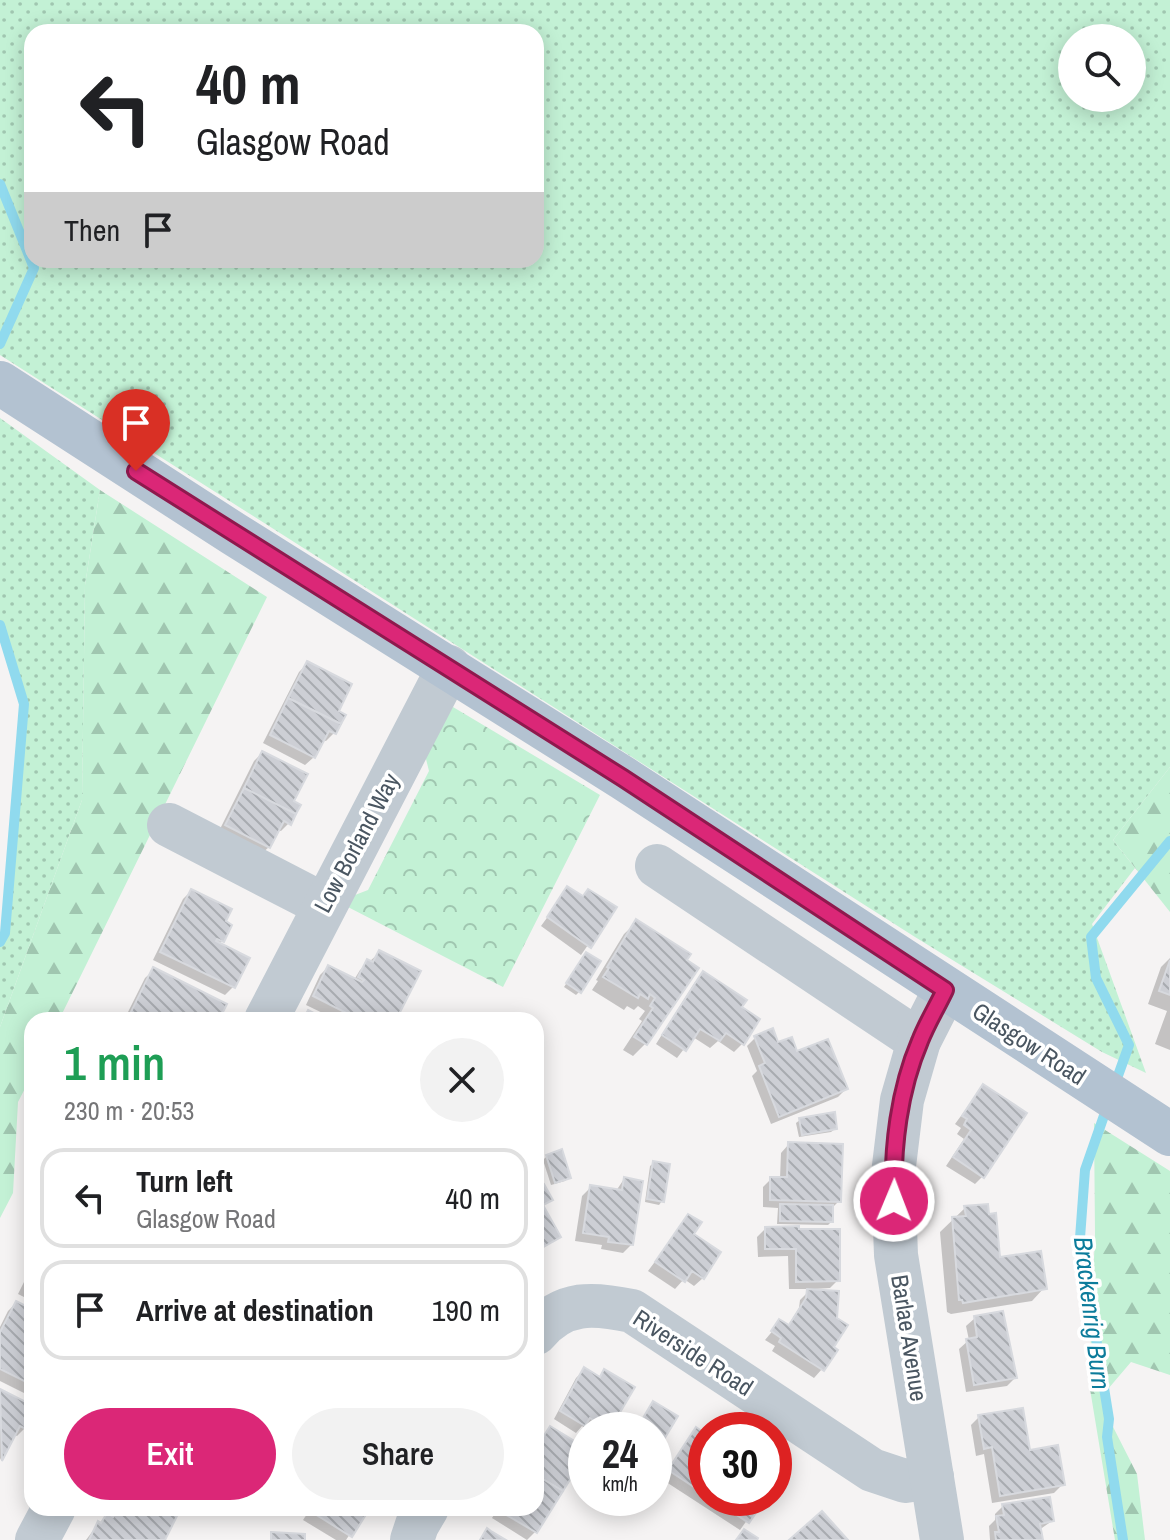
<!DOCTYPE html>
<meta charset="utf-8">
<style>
body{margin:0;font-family:"Archivo Narrow",sans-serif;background:#f2f2f2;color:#202124;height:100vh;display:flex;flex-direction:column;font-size:30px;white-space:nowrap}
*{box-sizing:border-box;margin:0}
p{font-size:26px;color:#757577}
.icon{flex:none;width:44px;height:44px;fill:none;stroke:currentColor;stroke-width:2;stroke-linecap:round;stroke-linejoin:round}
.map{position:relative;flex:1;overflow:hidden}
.drawer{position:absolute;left:24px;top:1012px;width:520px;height:504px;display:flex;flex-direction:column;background:#fff;border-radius:24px;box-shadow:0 4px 20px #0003}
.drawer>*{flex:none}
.hud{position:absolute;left:24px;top:24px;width:520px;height:244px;border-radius:24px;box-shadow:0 4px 20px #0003;background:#fff;color:#202124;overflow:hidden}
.controls{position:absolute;left:1058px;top:24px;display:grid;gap:16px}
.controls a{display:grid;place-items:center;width:88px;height:88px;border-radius:50%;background:#fff;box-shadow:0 4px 20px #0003;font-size:40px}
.speed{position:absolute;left:568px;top:1412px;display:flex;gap:16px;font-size:40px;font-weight:700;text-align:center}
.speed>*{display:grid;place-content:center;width:104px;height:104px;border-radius:50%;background:#fff;box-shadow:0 4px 20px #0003;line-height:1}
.speed small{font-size:20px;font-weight:400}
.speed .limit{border:12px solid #d22;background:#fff;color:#111}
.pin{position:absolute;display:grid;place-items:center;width:68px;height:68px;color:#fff;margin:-82px -34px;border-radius:50% 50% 50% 0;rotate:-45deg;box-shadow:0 0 8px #0007}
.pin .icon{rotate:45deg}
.me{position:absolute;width:88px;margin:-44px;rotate:1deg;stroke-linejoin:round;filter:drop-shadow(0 0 6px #0008)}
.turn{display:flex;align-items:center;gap:28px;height:168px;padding:0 40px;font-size:36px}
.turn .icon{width:104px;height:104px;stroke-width:2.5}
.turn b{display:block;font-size:56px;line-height:68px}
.then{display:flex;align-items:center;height:76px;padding:0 40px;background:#0003;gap:16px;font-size:30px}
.round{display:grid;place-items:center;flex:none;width:84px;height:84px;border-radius:42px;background:#f2f2f2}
.overview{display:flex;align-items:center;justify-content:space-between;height:136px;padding:0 40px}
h1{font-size:48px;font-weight:600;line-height:60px;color:#1e9e55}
.cta{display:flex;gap:16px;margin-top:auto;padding:16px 40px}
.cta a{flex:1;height:92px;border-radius:48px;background:#db2777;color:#fff;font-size:32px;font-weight:600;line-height:92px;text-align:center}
.cta a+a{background:#f2f2f2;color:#202124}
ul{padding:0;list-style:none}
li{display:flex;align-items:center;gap:24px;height:100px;margin:0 16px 12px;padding:0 24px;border:4px solid #e0e0e0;border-radius:24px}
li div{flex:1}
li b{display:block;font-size:30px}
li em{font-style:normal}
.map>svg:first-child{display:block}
.grass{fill:url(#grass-dots);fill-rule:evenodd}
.forest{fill:url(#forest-firs)}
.park{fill:url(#park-crowns)}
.shadow{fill:#0003}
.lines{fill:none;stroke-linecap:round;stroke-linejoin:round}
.stream{stroke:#90daee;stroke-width:10}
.building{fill:url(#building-back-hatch);stroke:#d7d9de;stroke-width:2}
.minor{stroke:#c1cad2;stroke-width:44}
.major{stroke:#b3c2d1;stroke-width:44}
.route-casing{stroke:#8e194d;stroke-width:20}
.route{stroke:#db2777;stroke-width:14}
.labels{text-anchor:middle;stroke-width:7;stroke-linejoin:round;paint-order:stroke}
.street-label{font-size:24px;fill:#4a5661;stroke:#fff}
.water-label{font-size:26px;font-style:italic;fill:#0c7c9b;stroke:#fff}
</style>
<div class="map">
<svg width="1170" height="1540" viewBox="0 0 1170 1540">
<defs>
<pattern id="grass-dots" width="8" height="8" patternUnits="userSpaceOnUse" patternTransform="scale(2)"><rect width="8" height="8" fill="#c3f1d5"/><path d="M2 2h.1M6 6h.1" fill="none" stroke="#a0c6b0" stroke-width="1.8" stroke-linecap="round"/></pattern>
<pattern id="forest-firs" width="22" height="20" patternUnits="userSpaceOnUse" patternTransform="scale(2)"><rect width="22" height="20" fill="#c3f1d5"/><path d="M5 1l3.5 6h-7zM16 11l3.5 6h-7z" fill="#a0c6b0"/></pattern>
<pattern id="park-crowns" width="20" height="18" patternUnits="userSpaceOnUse" patternTransform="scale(2)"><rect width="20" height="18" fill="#c3f1d5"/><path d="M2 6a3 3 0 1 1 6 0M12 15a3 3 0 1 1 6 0" fill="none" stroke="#a0c6b0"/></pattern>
<pattern id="building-back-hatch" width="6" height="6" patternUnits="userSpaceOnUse" patternTransform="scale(2)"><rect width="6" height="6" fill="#cdcfd5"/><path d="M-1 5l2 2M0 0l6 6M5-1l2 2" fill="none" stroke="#a8abb0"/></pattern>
</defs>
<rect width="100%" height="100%" fill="#f5f3f3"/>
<g class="grass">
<path d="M 0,0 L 1170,0 L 1170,767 L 1113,840 L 1135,868 L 1092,924 L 1146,1073 L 1102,1052 L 915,937 L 0,355 ZM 32,32 L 536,32 L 536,260 L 32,260 ZM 1072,38 L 1132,38 L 1132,98 L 1072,98 Z"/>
<path d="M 0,418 L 100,490 L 85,585 L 82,800 L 0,1027 L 0,942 L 5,933 L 24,704 L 0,625 Z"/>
</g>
<g class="forest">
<path d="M 100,490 L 267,597 L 59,1020 L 32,1020 L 32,1075 L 18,1102 L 13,1193 L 0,1218 L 0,1027 L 82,800 L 85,585 Z"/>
<path d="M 1170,767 L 1170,912 L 1113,840 Z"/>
<path d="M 1094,1123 L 1170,1171 L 1170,1375 L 1131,1362 L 1108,1389 L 1109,1419 L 1137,1474 L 1145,1540 L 1115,1540 L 1089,1383 L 1095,1234 Z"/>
</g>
<path class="park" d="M 453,707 L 600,795 L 503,987 L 346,906 L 355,895 L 368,890 L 429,771 L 424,751 Z"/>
<g class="shadow">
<path d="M 307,664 L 336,712 L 343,716 L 334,733 L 326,741 L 322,740 L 314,757 L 305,765 L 263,743 L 299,672 Z"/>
<path d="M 262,753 L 291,802 L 289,823 L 281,831 L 277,830 L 269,847 L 260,855 L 218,833 L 254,761 Z"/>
<path d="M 568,889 L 582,898 L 614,908 L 581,955 L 541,926 Z"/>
<path d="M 191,891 L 223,922 L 222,941 L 219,944 L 247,959 L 233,987 L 225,995 L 153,960 L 183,899 Z"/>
<path d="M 637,922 L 696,968 L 645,1044 L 633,1056 L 623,1050 L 642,1021 L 639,1019 L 645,1011 L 638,1006 L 634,1010 L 627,1006 L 624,1010 L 592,990 L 598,981 L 596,980 L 624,934 Z"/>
<path d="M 379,953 L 394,1020 L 337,1020 L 306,1005 L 320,975 L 328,967 L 354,980 L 360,970 Z"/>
<path d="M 586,954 L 580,991 L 576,995 L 564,987 Z"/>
<path d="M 1170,958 L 1170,1050 L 1155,1044 L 1167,1011 L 1148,1004 L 1161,967 Z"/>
<path d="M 154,970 L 224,1005 L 217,1020 L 124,1020 L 145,978 Z"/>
<path d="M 703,974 L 739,1008 L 742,1044 L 734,1052 L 718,1041 L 710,1048 L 693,1037 L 677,1058 L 656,1044 L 695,982 Z"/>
<path d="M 755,1038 L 796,1054 L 846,1089 L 838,1097 L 771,1124 L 752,1076 L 757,1071 L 747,1046 Z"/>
<path d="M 983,1086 L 983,1176 L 975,1184 L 946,1166 L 964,1139 L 957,1134 L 961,1128 L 955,1124 Z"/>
<path d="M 800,1120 L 835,1129 L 831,1132 L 799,1137 L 796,1123 Z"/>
<path d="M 789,1144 L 839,1201 L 831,1209 L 831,1222 L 828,1225 L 777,1224 L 778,1208 L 763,1207 L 763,1187 L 771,1179 L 780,1179 L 781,1153 Z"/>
<path d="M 547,1156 L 569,1177 L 565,1181 L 551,1185 L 543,1160 Z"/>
<path d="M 654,1163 L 662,1201 L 659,1205 L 645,1202 L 650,1166 Z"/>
<path d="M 624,1179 L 631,1245 L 623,1253 L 601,1249 L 602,1245 L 575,1241 L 582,1196 L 591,1187 L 616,1191 Z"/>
<path d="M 536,1190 L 550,1199 L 542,1208 L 559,1237 L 536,1253 Z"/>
<path d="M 965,1208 L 998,1259 L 1044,1288 L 1032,1301 L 951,1314 L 947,1312 L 940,1232 Z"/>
<path d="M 689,1216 L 703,1278 L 694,1286 L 684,1279 L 675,1289 L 648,1271 Z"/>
<path d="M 765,1229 L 838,1231 L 838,1280 L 830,1288 L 814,1289 L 822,1369 L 814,1378 L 772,1351 L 775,1346 L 765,1340 L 780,1322 L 787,1327 L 799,1308 L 800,1300 L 811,1289 L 789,1289 L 788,1256 L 758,1257 L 757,1237 Z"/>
<path d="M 32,1266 L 32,1301 L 18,1294 Z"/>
<path d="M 16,1303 L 32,1311 L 32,1397 L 0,1381 L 0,1327 L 8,1311 Z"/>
<path d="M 975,1318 L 1015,1378 L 1007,1386 L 966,1392 L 959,1349 L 969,1340 L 966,1326 Z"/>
<path d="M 584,1370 L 598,1378 L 605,1371 L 632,1388 L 605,1430 L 597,1430 L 589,1426 L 586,1429 L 582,1426 L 576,1433 L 554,1419 L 576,1378 Z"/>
<path d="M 0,1391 L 32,1408 L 25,1428 L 17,1436 L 13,1434 L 0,1460 Z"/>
<path d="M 979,1417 L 1028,1452 L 1062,1485 L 1054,1493 L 992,1503 L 984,1454 L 976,1456 L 971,1425 Z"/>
<path d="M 550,1428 L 586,1450 L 535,1532 L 527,1540 L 492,1518 L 498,1508 L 536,1508 L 536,1446 Z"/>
<path d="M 696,1430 L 706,1436 L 706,1498 L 763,1498 L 740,1530 L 660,1478 L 654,1487 L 654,1474 L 661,1478 Z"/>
<path d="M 628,1498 L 647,1498 L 638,1511 L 625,1502 Z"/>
<path d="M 1003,1506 L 1052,1521 L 1039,1530 L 1041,1540 L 990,1540 L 989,1526 L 995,1520 L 995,1514 Z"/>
<path d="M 115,1508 L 157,1508 L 162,1540 L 86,1540 L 98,1524 L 107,1516 L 110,1518 Z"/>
<path d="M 311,1508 L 367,1508 L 346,1540 L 336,1540 L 303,1520 Z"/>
</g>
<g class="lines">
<g class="stream">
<path d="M 0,184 L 34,268 L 0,344"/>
<path d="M 0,625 L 24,704 L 5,933 L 0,942"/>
<path d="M 1115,1084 L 1129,1045 L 1096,978 L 1091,937 L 1170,841"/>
<path d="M 1107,1107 L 1085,1170 L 1080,1238 L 1109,1419 L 1107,1437 L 1123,1540"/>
</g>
</g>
<g class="building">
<path d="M 307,661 L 352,684 L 339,711 L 346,715 L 341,724 L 288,698 Z"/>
<path d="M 288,698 L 341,724 L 336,734 L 329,731 L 315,758 L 270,735 Z"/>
<path d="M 262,751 L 308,774 L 294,801 L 301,805 L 296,814 L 244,788 Z"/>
<path d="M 244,788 L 296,814 L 291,825 L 284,821 L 270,848 L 225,825 Z"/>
<path d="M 567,886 L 583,896 L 588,889 L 617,907 L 591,948 L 547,917 Z"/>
<path d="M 191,889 L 232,909 L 226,921 L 232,925 L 224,942 L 217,939 L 216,941 L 250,958 L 235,988 L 160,952 Z"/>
<path d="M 636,919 L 691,954 L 687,960 L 699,968 L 647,1045 L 634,1037 L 653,1008 L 650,1006 L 655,998 L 650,994 L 648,999 L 640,994 L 638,998 L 603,977 L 609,968 L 607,967 Z"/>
<path d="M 379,950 L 421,971 L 396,1020 L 360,1020 L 313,996 L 328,965 L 362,982 L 364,980 L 358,977 L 367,959 L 373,962 Z"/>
<path d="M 586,952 L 601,961 L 581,993 L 566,983 Z"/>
<path d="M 1170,960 L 1170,995 L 1159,991 Z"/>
<path d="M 153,967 L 227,1004 L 219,1020 L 177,1018 L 176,1020 L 127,1020 Z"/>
<path d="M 703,971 L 747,1000 L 742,1007 L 760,1019 L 744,1045 L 726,1033 L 720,1041 L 700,1029 L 686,1051 L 662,1035 Z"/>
<path d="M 308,1010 L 327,1020 L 303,1020 Z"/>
<path d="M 773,1028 L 778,1042 L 792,1037 L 797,1051 L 828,1039 L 848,1089 L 779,1117 L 759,1066 L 765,1063 L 754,1036 Z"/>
<path d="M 983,1084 L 1027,1113 L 984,1178 L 953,1157 L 971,1130 L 964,1125 L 967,1119 L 962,1116 Z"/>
<path d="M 835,1112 L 837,1129 L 802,1135 L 799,1118 Z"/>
<path d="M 788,1142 L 843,1144 L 841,1202 L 770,1200 L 770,1177 L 787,1177 Z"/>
<path d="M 562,1149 L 571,1178 L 555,1183 L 546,1155 Z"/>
<path d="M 653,1161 L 670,1164 L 664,1202 L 647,1199 Z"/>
<path d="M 624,1177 L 643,1181 L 633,1245 L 608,1242 L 609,1237 L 583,1233 L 590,1185 L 622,1190 Z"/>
<path d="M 544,1184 L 553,1200 L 543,1205 L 561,1237 L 536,1251 L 536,1188 Z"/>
<path d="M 780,1204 L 833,1205 L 833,1222 L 780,1221 Z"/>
<path d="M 988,1204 L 989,1214 L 996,1213 L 1000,1257 L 1041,1251 L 1047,1289 L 963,1303 L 962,1300 L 959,1300 L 952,1217 L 966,1216 L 964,1206 Z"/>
<path d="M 688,1214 L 702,1222 L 694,1234 L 721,1252 L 704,1279 L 692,1271 L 685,1282 L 655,1262 Z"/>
<path d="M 799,1226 L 799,1229 L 840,1229 L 840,1281 L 796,1282 L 796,1249 L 765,1249 L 765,1227 Z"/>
<path d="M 807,1289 L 839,1291 L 837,1318 L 848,1325 L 834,1347 L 838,1350 L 824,1371 L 779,1342 L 781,1338 L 771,1331 L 779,1319 L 789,1325 L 806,1298 Z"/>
<path d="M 16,1301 L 32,1309 L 32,1385 L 0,1369 L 0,1332 Z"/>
<path d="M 1003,1311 L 1017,1378 L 974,1385 L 966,1339 L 977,1337 L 974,1316 Z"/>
<path d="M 584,1367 L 600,1377 L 604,1369 L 635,1387 L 612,1426 L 598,1418 L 596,1422 L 590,1418 L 585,1426 L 560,1411 Z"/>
<path d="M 0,1389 L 32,1405 L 32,1418 L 26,1429 L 20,1426 L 2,1461 Z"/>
<path d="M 653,1401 L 678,1416 L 657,1451 L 654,1449 L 654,1430 L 636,1430 Z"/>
<path d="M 1023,1408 L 1030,1450 L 1058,1445 L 1065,1485 L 1000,1496 L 992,1447 L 984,1449 L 978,1415 Z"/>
<path d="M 550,1426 L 586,1448 L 586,1454 L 563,1491 L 536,1475 L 541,1464 L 536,1461 L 536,1448 Z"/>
<path d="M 696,1427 L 706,1434 L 706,1495 L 668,1470 Z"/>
<path d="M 536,1475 L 563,1491 L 537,1533 L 498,1510 L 536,1508 Z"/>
<path d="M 1050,1497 L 1054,1521 L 1040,1524 L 1043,1540 L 996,1540 L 995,1532 L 999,1532 L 996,1516 L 1004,1515 L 1002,1504 Z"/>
<path d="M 627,1498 L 650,1498 L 643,1508 Z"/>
<path d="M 711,1498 L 766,1498 L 749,1523 Z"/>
<path d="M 118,1508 L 161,1508 L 177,1516 L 165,1540 L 89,1540 L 98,1521 L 101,1523 L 107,1513 L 113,1517 Z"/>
<path d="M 312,1508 L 370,1508 L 352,1537 L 310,1511 Z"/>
<path d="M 822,1511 L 848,1540 L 789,1540 Z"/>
<path d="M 487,1528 L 491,1531 L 506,1540 L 480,1540 Z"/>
<path d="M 744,1529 L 758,1538 L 757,1540 L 736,1540 Z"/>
<path d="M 271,1532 L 305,1534 L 305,1540 L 271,1540 Z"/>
</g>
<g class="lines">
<g class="minor">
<path d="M 169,825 L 324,905"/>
<path d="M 657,866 L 919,1041"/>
<path d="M 266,1020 L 449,667"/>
<path d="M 536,1333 C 563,1300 594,1303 632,1311 L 872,1470 L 905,1481 L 932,1477"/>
<path d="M 37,1540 L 54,1508"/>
<path d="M 412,1540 L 417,1525 L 427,1508"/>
<path d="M 942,1540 L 896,1255 L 893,1174 L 902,1100 L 919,1041 L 945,990"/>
</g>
<path class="major" d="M 0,383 L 234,534 L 623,778 L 1170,1134"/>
</g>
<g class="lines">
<defs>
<path id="route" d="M 136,471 L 623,778 L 945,990 C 937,1007 927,1023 920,1041 C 899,1090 892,1148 894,1201"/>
</defs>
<use href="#route" class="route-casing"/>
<use href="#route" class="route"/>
</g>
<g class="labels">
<g class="street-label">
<text transform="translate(357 843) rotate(-62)" y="8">Low Borland Way</text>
<text transform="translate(1029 1044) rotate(33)" y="8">Glasgow Road</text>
<text transform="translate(909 1338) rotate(81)" y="8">Barlae Avenue</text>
<text transform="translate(693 1353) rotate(33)" y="8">Riverside Road</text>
</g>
<g class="water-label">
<text transform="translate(1092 1313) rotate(83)" y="9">Brackenrig Burn</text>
</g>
</g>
</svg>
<div class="controls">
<a><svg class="icon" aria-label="search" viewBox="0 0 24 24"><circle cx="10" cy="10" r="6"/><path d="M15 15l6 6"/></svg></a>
</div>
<div class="speed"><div>24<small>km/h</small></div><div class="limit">30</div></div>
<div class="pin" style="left:136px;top:471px;background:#d93025"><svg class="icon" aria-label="arrive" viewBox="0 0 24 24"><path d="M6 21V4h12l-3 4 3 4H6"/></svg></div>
<svg class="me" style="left:894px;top:1201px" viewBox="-20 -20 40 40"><circle r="17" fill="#db2777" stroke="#fff" stroke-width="3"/><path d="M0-11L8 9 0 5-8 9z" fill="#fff"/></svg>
<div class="hud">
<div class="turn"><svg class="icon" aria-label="left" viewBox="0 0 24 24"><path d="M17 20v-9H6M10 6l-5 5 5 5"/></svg><div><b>40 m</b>Glasgow Road</div></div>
<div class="then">Then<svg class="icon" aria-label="arrive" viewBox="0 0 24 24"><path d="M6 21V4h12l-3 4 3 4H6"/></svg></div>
</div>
<section class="drawer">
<div class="overview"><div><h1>1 min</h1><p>230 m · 20:53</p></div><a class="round"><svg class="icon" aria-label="close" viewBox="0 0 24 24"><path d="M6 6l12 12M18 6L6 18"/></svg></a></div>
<ul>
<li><svg class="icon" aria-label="left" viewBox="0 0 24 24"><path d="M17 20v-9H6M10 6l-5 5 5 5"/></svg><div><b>Turn left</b><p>Glasgow Road</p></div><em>40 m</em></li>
<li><svg class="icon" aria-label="arrive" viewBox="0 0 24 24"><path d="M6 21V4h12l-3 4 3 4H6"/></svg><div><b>Arrive at destination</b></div><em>190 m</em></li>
</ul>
<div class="cta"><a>Exit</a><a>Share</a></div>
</section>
</div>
